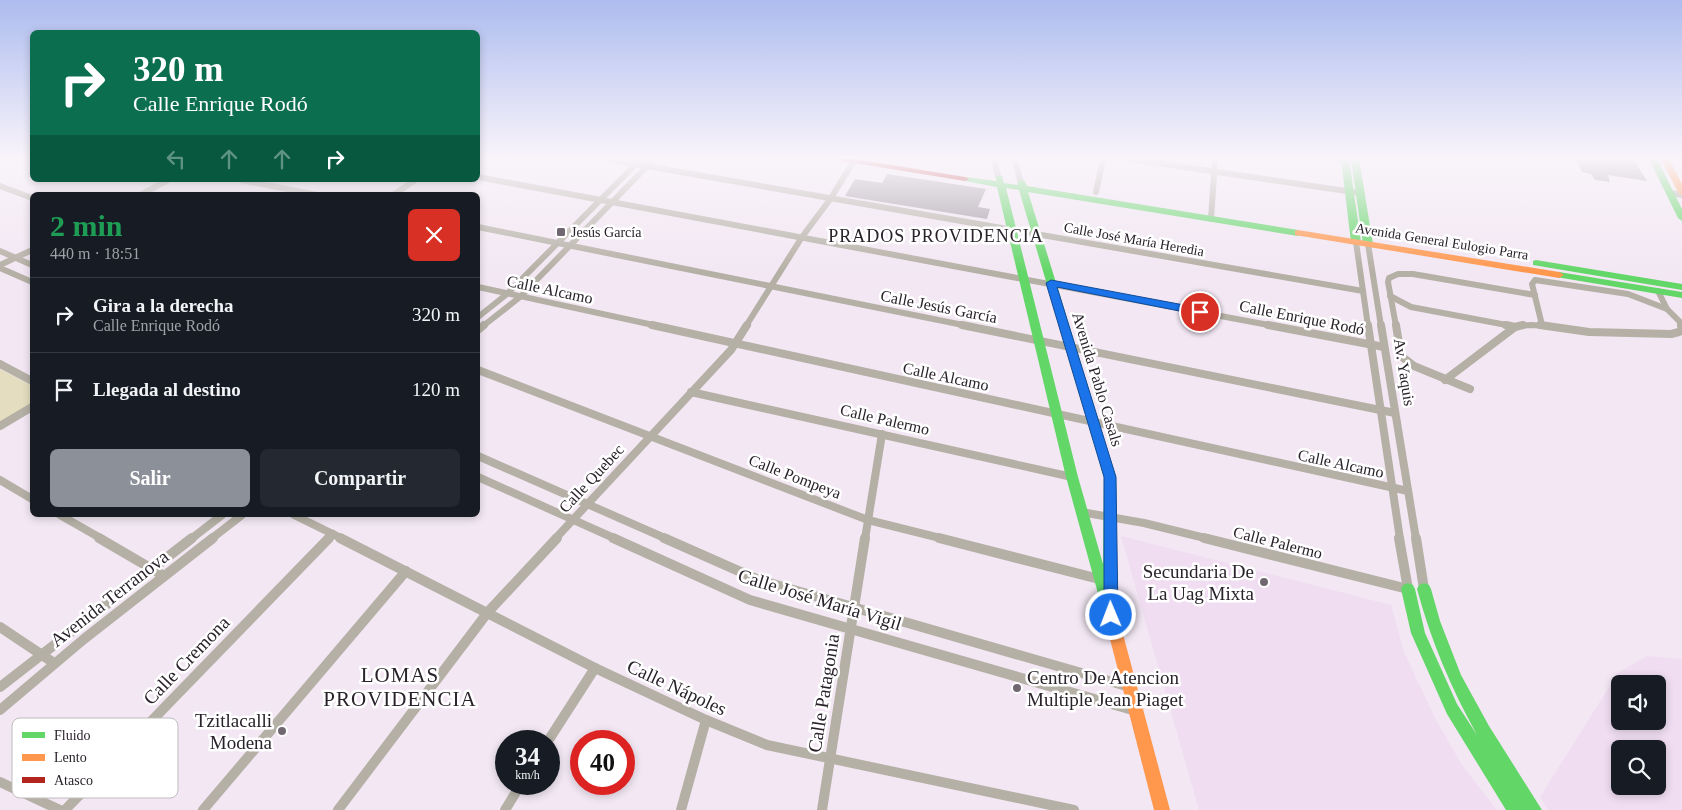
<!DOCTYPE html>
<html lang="es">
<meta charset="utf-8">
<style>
body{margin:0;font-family:Georgia,serif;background:#242831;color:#f1f3f6;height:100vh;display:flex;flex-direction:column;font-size:19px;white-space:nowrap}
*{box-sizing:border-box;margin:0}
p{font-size:16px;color:#9ea1a6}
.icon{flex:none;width:28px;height:28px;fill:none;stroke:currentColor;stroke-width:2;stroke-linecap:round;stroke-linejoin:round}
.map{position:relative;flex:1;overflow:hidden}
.side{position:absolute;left:30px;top:192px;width:450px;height:325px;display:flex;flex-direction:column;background:#171b24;border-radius:8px;box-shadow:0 2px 8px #0003}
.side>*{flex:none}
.hud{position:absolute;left:30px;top:30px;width:450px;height:152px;border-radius:8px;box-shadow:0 2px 8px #0003;background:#0b6e4f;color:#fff;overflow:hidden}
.fabs{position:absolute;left:1611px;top:675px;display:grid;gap:10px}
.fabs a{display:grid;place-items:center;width:55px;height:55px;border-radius:8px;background:#171b24;box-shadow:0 2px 8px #0003;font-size:25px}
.speed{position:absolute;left:495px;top:730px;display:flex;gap:10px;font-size:25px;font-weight:700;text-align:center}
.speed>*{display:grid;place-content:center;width:65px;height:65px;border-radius:50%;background:#171b24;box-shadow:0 2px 8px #0003;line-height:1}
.speed small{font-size:12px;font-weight:400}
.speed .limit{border:8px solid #d22;background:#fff;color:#111}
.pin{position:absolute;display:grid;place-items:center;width:42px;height:42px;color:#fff;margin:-21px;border:2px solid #fff;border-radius:50%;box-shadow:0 1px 5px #0007}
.me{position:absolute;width:55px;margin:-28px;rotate:359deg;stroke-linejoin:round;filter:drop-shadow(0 0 4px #0008)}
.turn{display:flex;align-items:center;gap:18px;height:105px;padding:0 20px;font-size:22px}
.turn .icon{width:65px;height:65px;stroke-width:2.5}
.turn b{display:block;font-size:35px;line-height:42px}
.lanes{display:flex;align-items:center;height:48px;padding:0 20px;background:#0003;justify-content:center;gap:25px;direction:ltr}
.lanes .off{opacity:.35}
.round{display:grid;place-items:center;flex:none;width:52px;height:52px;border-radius:8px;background:#242831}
.overview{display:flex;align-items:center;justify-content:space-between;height:85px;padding:0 20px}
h1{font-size:30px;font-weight:600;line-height:38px;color:#1e9e55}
.button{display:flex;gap:10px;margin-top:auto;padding:10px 20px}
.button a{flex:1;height:58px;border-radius:8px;background:#8c9099;color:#fff;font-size:20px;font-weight:600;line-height:58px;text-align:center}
.button a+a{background:#242831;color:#f1f3f6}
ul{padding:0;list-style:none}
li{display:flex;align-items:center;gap:15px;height:75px;padding:0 20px;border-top:1px solid #363941}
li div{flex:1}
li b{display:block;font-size:19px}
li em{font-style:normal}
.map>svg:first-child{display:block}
.built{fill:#f0ddf2;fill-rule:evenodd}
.green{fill:#e4ddbf}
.building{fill:#a098a1}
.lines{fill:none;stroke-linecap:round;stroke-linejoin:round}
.street-far2{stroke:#b4b0a5;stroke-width:6}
.street-far1{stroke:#b4b0a5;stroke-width:8}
.street{stroke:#b4b0a5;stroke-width:10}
.fast{fill:#63d668;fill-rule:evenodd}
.slow{fill:#ff974d;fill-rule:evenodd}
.jam{fill:#b3261e;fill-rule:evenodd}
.route{fill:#1a73e8;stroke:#114b97}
.poi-dot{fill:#706771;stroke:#fff;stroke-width:2}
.labels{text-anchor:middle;stroke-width:5;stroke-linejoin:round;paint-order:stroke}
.far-poi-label{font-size:14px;fill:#2a222b;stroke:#fff;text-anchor:start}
.far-street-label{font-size:14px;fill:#2a222b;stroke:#fff}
.street-label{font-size:16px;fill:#2a222b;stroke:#fff}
.neighbourhood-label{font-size:18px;letter-spacing:1px;fill:#2a222b;stroke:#fff}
.near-poi-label{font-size:19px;fill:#2a222b;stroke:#fff;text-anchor:end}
.near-street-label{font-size:19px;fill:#2a222b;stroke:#fff}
.near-neighbourhood-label{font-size:21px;letter-spacing:1px;fill:#2a222b;stroke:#fff}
.key{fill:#fff;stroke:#bfbdbf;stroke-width:1}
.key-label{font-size:14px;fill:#2a222b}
</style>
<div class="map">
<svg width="1682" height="810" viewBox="0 0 1682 810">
<rect width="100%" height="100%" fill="#f2e7f3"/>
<g class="built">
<path d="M 1121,536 L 1391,605 L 1404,652 L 1435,718 L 1462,765 L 1497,810 L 1199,810 Z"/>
<path d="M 1647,656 L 1682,659 L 1682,810 L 1548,810 L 1540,797 L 1618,673 ZM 1620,684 L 1658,684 L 1658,721 L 1620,721 ZM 1620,749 L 1658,749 L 1658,786 L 1620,786 Z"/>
</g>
<path class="green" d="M 0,369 L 32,386 L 32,405 L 0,422 Z"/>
<g class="building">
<path d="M 1575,159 L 1633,159 L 1647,181 L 1608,175 L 1610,182 L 1595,180 L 1591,174 L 1582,172 Z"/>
<path d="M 887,174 L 986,189 L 978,207 L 990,209 L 987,219 L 845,196 L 855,179 L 882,183 Z"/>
</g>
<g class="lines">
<g class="street-far2">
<path d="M 606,159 L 1363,291"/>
<path d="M 994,159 L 998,176"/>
<path d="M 1015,159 L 1020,180"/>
<path d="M 1130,159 L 1360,193"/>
<path d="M 1337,159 L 1345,160"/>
<path d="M 478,177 L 1274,326"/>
<path d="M 241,180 L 317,195"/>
<path d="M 0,186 L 32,198"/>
<path d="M 1096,192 L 1103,159"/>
<path d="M 1670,193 L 1682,195"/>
<path d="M 140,195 L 168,180"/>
<path d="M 393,195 L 415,180"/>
<path d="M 1211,219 L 1215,159"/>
<path d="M 478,227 L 968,326"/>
<path d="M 1356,242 L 1368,326"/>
<path d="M 1368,244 L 1381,326"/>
<path d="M 0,251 L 32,265"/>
<path d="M 0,265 L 32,250"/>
<path d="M 0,268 L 32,282"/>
<path d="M 478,287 L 658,326"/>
<path d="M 1658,291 L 1667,309 L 1680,322 L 1681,326"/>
<path d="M 1390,296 L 1411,307 L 1512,326"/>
<path d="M 478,317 L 507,294 L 641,159"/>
<path d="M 1542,325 L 1532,284 L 1535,280 L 1628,294 L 1667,309"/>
<path d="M 483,326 L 520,297 L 654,159"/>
<path d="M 746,326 L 802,237 L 831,198 L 855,159"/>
<path d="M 1396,326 L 1388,282 L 1389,278 L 1398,274 L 1413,274 L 1535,295"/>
<path d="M 1517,326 L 1531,325 L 1548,326"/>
</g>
<g class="street-far1">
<path d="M 652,325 L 1408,491"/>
<path d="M 962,325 L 1395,413"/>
<path d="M 1268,325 L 1384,347"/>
<path d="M 1368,325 L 1400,539"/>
<path d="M 1381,325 L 1416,539"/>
<path d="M 1396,325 L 1401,356 L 1414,366 L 1470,389"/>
<path d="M 1506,325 L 1515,327"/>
<path d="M 1540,325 L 1589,332 L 1671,334 L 1679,332 L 1682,328 L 1681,325"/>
<path d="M 478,330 L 484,325"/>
<path d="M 0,364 L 32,381"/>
<path d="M 478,370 L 868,520 L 944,539"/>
<path d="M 1445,380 L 1515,327 L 1523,325"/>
<path d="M 691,392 L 1072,477"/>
<path d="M 0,426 L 32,407"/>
<path d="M 478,456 L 667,539"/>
<path d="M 478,477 L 616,539"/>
<path d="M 0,480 L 32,499"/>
<path d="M 1081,512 L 1144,523 L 1209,539"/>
<path d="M 60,515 L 102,539"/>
<path d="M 294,515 L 343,539"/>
<path d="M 191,539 L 222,515"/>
<path d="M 211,539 L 242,515"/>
<path d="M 328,539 L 333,534"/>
<path d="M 555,539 L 731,350 L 747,325"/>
<path d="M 865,539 L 882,434"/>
</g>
<g class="street">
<path d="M 99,538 L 164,576"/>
<path d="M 340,538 L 595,668 L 706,720 L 767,745 L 1074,810"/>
<path d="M 613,538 L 750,600 L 1136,711"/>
<path d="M 664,538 L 759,580 L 1130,687"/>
<path d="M 939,538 L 1103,580"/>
<path d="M 1204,538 L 1408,589 L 1399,538"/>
<path d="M 1416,538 L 1424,589"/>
<path d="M 0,627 L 54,663"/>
<path d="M 0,687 L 192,538"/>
<path d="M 0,710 L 84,639 L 213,538"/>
<path d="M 548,741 L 595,668"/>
<path d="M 0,782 L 60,810"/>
<path d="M 65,810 L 329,538"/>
<path d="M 203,810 L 406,571"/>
<path d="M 338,810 L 488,612 L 557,538"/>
<path d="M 505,810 L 521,784"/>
<path d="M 681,810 L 706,720"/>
<path d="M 822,810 L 865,538"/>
</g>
<g class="fast">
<path d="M 1341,159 L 1349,159 L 1361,242 L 1356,245 L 1351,242 Z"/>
<path d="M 1351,159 L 1359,159 L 1373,244 L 1368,247 L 1363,244 Z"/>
<path d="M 1649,159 L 1657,159 L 1682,209 L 1682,221 L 1678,218 Z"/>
<path d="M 996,176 L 1002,176 L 1004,183 L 1018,185 L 1017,182 L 1021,180 L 1024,180 L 1027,186 L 1298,230 L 1302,233 L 1298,236 L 1028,192 L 1116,477 L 1117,601 L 1114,612 L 1109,614 L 1104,612 L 1102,608 L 1066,477 L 997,187 L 965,181 L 961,179 L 965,177 L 996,181 ZM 1006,188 L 1019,190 L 1104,477 L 1103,564 L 1078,477 Z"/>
<path d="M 1536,260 L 1682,284 L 1682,290 L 1533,265 L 1533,261 Z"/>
<path d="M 1559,272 L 1682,292 L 1682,298 L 1556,277 L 1556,273 Z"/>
<path d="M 1408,583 L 1413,585 L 1415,589 L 1425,633 L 1457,704 L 1477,735 C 1451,688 1431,641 1417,589 L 1419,585 L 1424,583 L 1429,585 L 1431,589 L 1440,621 L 1461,675 L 1489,726 L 1542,810 L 1506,810 L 1447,714 L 1411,633 L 1401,589 L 1403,585 Z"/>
</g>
<g class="slow">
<path d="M 1661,159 L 1669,159 L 1682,184 L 1682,195 L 1678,192 Z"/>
<path d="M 1298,230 L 1559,272 L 1564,275 L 1559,278 L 1295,235 L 1295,231 Z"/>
<path d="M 1109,602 L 1114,604 L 1116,608 L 1170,810 L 1154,810 L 1102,608 L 1104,604 Z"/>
</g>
<path class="jam" d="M 838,159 L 855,159 L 965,177 L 969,179 L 965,181 L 842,161 Z"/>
</g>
<linearGradient id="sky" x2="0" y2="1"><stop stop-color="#adbcef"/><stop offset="0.58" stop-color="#f9f4fa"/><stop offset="1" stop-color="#f9f4fa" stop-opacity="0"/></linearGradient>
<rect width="1682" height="272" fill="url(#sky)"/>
<path class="route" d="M 1051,280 L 1200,308 L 1205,312 L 1200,315 L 1057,287 L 1116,477 L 1118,615 L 1116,619 L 1111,621 L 1106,619 L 1104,615 L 1104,477 L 1046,283 Z"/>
<g class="poi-dot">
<rect x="556" y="227" width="10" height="10" rx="2.5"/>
<circle cx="1264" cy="582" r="5"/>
<circle cx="1017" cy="688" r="5"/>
<circle cx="282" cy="731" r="5"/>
</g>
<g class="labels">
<g class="far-poi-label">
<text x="571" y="237">Jesús García</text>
</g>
<g class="far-street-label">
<text transform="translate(1134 239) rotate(10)" y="5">Calle José María Heredia</text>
<text transform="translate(1442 241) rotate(9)" y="5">Avenida General Eulogio Parra</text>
</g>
<g class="street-label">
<text transform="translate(550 289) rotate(12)" y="6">Calle Alcamo</text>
<text transform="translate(939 306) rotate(11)" y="6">Calle Jesús García</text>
<text transform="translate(1302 317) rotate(11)" y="6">Calle Enrique Rodó</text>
<text transform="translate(1405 372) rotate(81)" y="6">Av. Yaquis</text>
<text transform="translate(946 376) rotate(12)" y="6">Calle Alcamo</text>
<text transform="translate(1098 379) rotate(73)" y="6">Avenida Pablo Casals</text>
<text transform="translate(885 419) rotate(13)" y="6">Calle Palermo</text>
<text transform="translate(1341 463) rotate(12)" y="6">Calle Alcamo</text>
<text transform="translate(795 476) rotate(21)" y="6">Calle Pompeya</text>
<text transform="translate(591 478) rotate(-47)" y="6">Calle Quebec</text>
<text transform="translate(1278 542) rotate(14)" y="6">Calle Palermo</text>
</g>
<g class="neighbourhood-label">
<text x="936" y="242">PRADOS PROVIDENCIA</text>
</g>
<g class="near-poi-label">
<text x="1254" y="578">Secundaria De<tspan x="1254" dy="22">La Uag Mixta</tspan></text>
<text x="1027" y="684" text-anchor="start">Centro De Atencion<tspan x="1027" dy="22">Multiple Jean Piaget</tspan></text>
<text x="272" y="727">Tzitlacalli<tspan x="272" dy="22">Modena</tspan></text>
</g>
<g class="near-street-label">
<text transform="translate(109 598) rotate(-38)" y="7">Avenida Terranova</text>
<text transform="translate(820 599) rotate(17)" y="7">Calle José María Vigil</text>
<text transform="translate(186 660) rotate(-46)" y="7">Calle Cremona</text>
<text transform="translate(677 687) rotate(25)" y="7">Calle Nápoles</text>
<text transform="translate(823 693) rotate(-81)" y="7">Calle Patagonia</text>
</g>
<g class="near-neighbourhood-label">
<text x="400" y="682">LOMAS<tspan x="400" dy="24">PROVIDENCIA</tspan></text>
</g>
</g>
<rect x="12" y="718" width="166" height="80" rx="8" class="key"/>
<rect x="22" y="732" width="23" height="6" fill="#63d668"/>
<rect x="22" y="754" width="23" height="7" fill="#ff974d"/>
<rect x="22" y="777" width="23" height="6" fill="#b3261e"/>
<g class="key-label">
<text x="54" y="740">Fluido</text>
<text x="54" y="762">Lento</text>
<text x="54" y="785">Atasco</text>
</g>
</svg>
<div class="fabs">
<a><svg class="icon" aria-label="sound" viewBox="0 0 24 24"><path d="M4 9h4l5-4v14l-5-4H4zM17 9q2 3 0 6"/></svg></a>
<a><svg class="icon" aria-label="search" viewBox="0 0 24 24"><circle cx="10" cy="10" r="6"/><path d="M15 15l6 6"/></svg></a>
</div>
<div class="speed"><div>34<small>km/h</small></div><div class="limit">40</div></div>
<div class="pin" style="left:1200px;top:312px;background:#d93025"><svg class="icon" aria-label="arrive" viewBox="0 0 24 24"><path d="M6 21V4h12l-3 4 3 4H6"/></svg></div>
<svg class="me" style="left:1111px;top:615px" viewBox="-20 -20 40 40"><circle r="17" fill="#1a73e8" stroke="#fff" stroke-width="3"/><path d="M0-11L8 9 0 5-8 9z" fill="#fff"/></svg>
<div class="hud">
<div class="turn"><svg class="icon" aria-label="right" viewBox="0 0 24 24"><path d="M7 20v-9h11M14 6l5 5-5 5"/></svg><div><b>320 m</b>Calle Enrique Rodó</div></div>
<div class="lanes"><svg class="icon off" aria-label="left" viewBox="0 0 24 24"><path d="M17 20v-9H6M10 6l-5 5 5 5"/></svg><svg class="icon off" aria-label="ahead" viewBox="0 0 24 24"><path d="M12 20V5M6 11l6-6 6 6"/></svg><svg class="icon off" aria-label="ahead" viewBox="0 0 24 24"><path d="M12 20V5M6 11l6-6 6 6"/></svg><svg class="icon" aria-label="right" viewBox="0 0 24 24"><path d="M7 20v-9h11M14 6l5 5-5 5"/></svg></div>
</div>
<section class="side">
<div class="overview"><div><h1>2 min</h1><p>440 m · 18:51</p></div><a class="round" style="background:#d93025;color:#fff"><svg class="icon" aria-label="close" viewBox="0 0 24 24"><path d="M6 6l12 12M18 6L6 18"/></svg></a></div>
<ul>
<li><svg class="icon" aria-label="right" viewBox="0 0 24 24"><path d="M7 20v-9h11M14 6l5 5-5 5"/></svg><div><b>Gira a la derecha</b><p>Calle Enrique Rodó</p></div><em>320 m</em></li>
<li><svg class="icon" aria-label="arrive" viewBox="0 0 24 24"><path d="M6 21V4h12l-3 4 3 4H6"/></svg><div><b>Llegada al destino</b></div><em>120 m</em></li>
</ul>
<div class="button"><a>Salir</a><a>Compartir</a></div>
</section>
</div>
